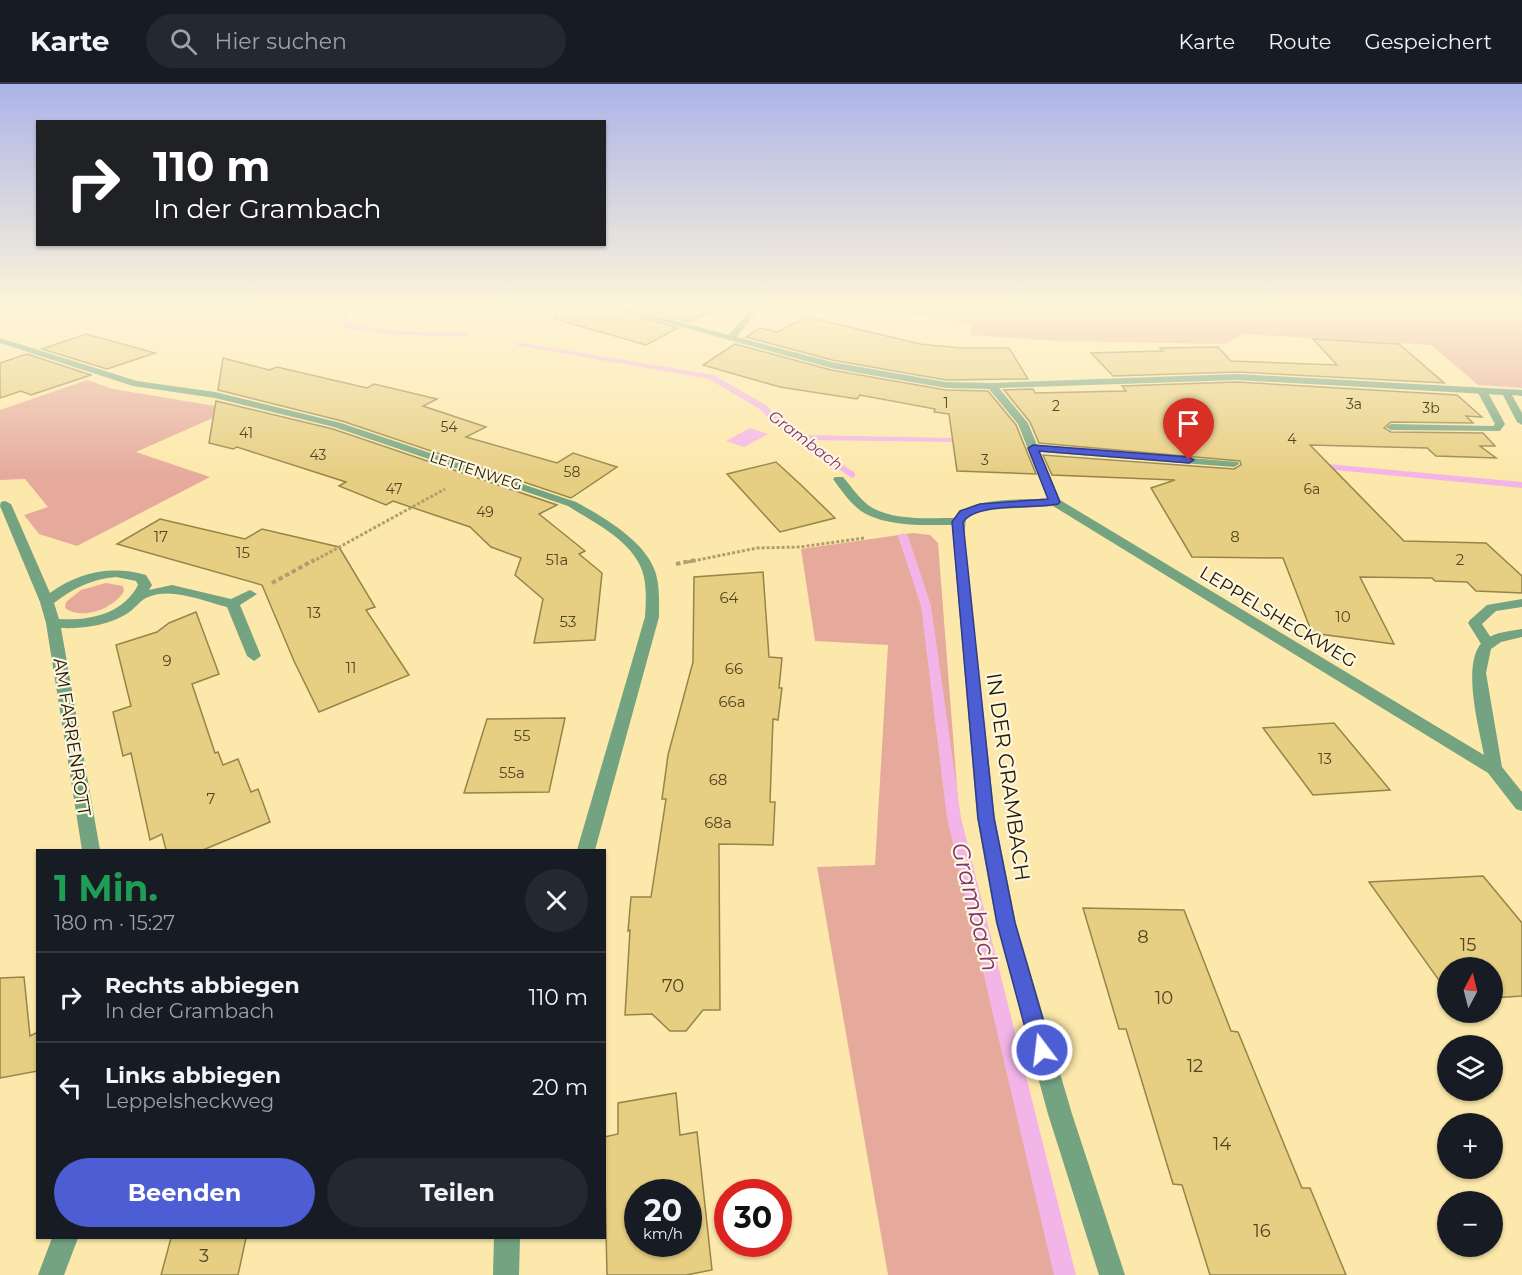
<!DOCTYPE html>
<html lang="de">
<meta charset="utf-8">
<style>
body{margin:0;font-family:Montserrat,sans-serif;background:#242831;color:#f1f3f6;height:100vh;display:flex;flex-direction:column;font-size:22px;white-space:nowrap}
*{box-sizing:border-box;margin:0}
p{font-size:20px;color:#9ea1a6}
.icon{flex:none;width:33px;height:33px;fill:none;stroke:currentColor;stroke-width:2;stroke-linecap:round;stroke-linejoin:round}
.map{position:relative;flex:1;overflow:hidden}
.details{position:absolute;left:36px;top:765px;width:570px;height:390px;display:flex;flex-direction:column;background:#171b24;border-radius:0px;box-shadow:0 2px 4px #0004}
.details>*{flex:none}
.top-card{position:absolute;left:36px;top:36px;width:570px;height:126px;border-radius:0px;box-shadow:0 2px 4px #0004;background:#202124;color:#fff;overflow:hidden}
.needle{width:39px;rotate:7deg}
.buttons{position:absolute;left:1437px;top:873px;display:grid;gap:12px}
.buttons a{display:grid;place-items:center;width:66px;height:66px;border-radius:50%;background:#171b24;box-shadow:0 2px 4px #0004;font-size:30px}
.speed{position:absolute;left:624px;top:1095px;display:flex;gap:12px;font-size:30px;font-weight:700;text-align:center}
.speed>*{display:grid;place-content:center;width:78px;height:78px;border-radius:50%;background:#171b24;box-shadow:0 2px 4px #0004;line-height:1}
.speed small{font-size:15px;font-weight:400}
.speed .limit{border:9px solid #d22;background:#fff;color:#111}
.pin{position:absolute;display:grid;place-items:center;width:51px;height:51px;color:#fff;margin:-62px -26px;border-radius:50% 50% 50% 0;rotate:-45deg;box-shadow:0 0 6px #0007}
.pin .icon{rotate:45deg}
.me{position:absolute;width:66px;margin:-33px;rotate:345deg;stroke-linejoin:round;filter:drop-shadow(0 0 4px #0008)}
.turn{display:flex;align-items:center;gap:21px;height:126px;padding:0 18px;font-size:27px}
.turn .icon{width:78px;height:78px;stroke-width:2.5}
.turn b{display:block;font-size:42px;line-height:51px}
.round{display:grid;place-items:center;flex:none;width:63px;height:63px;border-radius:32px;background:#242831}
.overview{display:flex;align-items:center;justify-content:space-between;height:102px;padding:0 18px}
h1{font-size:36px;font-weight:700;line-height:45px;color:#1e9e55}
.cta{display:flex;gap:12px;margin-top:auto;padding:12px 18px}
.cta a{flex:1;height:69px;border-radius:36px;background:#4d5dd3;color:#fff;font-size:24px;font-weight:700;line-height:69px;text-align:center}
.cta a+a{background:#242831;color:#f1f3f6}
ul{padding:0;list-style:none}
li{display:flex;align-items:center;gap:18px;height:90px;padding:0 18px;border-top:2px solid #363941}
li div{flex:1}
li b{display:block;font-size:22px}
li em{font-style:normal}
header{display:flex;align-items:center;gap:36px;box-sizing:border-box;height:84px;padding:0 30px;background:#171b24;border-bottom:2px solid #363941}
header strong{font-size:28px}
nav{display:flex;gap:33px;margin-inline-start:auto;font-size:21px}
.search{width:420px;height:54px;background:#242831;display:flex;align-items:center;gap:15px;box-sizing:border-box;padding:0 21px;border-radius:33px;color:#9ea1a6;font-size:22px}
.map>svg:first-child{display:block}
.green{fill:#e6aa9d}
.water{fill:#f3b4e8}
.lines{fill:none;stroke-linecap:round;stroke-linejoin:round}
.stream{fill:#f3b4e8;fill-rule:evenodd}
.building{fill:#e6ce82;stroke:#968449;stroke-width:1.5;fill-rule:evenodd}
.path-far1{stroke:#af9f6f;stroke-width:3;stroke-dasharray:3 2;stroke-linecap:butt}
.path{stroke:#af9f6f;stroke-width:4;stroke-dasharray:4.5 3;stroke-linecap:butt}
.service{fill:#74a381;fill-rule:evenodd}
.minor{fill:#74a381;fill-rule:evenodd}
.route{fill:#4d5dd3;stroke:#323c89;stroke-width:1.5}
.labels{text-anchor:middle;stroke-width:4.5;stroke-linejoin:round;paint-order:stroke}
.far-number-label{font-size:14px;fill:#534722}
.far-street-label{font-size:15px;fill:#221a02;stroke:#fef6de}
.number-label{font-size:15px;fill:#534722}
.far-water-label{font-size:16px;font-style:italic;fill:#7f3675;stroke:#fef6de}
.street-label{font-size:18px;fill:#221a02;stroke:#fef6de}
.near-number-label{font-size:18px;fill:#534722}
.near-street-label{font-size:21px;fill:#221a02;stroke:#fef6de}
.near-water-label{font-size:24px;font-style:italic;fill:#7f3675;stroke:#fef6de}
</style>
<header>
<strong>Karte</strong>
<div class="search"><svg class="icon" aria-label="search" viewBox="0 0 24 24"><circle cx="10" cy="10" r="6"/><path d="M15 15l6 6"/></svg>Hier suchen</div>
<nav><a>Karte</a><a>Route</a><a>Gespeichert</a></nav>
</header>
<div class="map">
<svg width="1522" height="1191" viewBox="0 0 1522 1191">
<rect width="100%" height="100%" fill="#fce8aa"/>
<g class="green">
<path d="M 878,225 L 1522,225 L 1522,304 L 1478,301 L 1431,261 L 1244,250 L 1225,260 L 1059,257 L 970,251 L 974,240 Z"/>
<path d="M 87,296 L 113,305 L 233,325 L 136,368 L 210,393 L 77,462 L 39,450 L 24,431 L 48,423 L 25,395 L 0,396 L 0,326 Z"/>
<path d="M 913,449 L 930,451 L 938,459 L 960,742 L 1073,1191 L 888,1191 L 817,783 L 875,781 L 888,561 L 815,557 L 801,465 Z"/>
<path d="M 106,499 L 123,502 L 124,507 C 115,524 82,537 65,524 L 66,518 L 81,506 Z"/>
</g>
<path class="water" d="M 750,344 L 768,350 L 744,363 L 726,357 Z"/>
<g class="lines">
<g class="stream">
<path d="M 329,225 L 338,225 L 348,229 L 350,241 L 399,247 L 465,249 L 468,251 L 465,253 L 399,251 L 347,245 L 344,243 L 343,231 Z"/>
<path d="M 517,258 L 714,291 L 767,322 L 783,339 L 800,351 L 956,354 L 960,356 L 956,358 L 806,356 L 855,389 L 855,393 L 852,394 L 777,343 L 761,326 L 709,295 L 515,261 L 514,260 Z"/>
<path d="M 1078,361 L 1121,363 L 1125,366 L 1121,369 L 1081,365 L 1078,365 Z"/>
<path d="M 1317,379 L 1522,398 L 1522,404 L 1314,384 L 1313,382 Z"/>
<path d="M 903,449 L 908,452 L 931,522 L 961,734 L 1076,1191 L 1054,1191 L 947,734 L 921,522 L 898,452 Z"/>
</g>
</g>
<g class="building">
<path d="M 556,225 L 615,225 L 678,244 L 646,261 L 555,235 Z"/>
<path d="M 639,225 L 716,225 L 690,238 Z"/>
<path d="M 807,233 L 920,260 L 961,264 L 1009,264 L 1028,295 L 946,296 L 832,276 L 746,253 L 760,244 L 777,248 Z"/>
<path d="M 86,250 L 155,269 L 107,285 L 42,265 Z"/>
<path d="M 1313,255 L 1399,260 L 1444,299 L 1237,288 L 1113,292 L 1091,269 L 1163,267 L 1160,264 L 1218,263 L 1231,277 L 1337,281 Z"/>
<path d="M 735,260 L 831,286 L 946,306 L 988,307 L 1016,341 L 1036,390 L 957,387 L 949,330 L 934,328 L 935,325 L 860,311 L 857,315 L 780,303 L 703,281 Z"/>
<path d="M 27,270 L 91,291 L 31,311 L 21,307 L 0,314 L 0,279 Z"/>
<path d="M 223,274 L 269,286 L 277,283 L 367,304 L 374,300 L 437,315 L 423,322 L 486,343 L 466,353 L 557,379 L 573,369 L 617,383 L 571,414 L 342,337 L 218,306 Z"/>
<path d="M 1237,298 L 1457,311 L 1482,333 L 1466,332 L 1473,339 L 1391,338 L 1384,344 L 1391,348 L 1483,349 L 1495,362 L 1480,362 L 1496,374 L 1436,372 L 1427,364 L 1310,361 L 1404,457 L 1486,459 L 1522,492 L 1522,509 L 1476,507 L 1467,498 L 1435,497 L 1432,494 L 1360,493 L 1394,560 L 1312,549 L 1283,474 L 1192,473 L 1151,404 L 1175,396 L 1052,391 L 1043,371 L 1234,385 L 1241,381 L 1240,377 L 1039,359 L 1030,338 L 1004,306 L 1033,305 L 1035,309 L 1126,307 L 1122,302 Z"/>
<path d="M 216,317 L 333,345 L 557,421 L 539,430 L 585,467 L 579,470 L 602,489 L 595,556 L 534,559 L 543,515 L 515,491 L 521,474 L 491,463 L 470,443 L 393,417 L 386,421 L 339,402 L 346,398 L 237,363 L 233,365 L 209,359 Z"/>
<path d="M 776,378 L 800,400 L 835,434 L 780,448 L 727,390 Z"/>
<path d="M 160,435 L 245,455 L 262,445 L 339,463 L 375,523 L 366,526 L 409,591 L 319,628 L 294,577 L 262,501 L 117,460 Z"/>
<path d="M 763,488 L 769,573 L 782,574 L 779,604 L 782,604 L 778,636 L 773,635 L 770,718 L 775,718 L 773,761 L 719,760 L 720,926 L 703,926 L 686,947 L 670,947 L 652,930 L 625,931 L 630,846 L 628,847 L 631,813 L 651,813 L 666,715 L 662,715 L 668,671 L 693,578 L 694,493 Z"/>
<path d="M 196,528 L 219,590 L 192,600 L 215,669 L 218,668 L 223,681 L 238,675 L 251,708 L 258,705 L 270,738 L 203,766 L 166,766 L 162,750 L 150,756 L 131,669 L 123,672 L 113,628 L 131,622 L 116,561 L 157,548 L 169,539 Z"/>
<path d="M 565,634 L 549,708 L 464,709 L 487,635 Z"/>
<path d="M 1334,639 L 1390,706 L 1313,711 L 1263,644 Z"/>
<path d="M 1483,792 L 1522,839 L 1522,912 L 1492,914 L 1492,884 L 1448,884 L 1448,909 L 1369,798 Z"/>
<path d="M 1083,824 L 1184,826 L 1231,947 L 1238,948 L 1302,1104 L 1310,1104 L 1346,1191 L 1210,1191 L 1182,1101 L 1173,1100 L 1126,945 L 1119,945 Z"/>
<path d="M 24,893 L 30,952 L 38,948 L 38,987 L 0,994 L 0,894 Z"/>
<path d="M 676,1009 L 680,1051 L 697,1048 L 712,1186 L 686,1191 L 607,1191 L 604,1053 L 618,1050 L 618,1019 ZM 638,1108 L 688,1108 L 688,1160 L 638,1160 Z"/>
<path d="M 171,1154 L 246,1154 L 238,1191 L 161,1191 Z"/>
</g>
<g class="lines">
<g class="path-far1">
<path d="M 312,478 L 445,405"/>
<path d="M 688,478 L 757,464 L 800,463 L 864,454"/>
</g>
<g class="path">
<path d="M 676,480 L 696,476"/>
<path d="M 272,499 L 314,476"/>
</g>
<g class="service">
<path d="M 751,225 L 759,225 L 734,256 L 728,256 L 728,252 Z"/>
<path d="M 1482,304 L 1487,307 L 1505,340 L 1500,347 L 1391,346 L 1386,343 L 1391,340 L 1493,342 L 1495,340 L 1477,307 Z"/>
<path d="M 1522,515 L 1522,523 L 1496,527 L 1482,540 L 1495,560 L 1488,565 L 1483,563 L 1468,539 L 1470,536 L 1487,521 Z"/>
</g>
<g class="minor">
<path d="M 617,225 L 630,225 L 832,278 L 946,298 L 992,299 L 1237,290 L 1522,306 L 1522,312 L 1512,311 L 1522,329 L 1522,341 L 1517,338 L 1503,311 L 1237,296 L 999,304 L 1028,339 L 1037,361 L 1238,378 L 1239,380 L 1234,383 L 1040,368 L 1060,416 L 1484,671 C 1479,643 1459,573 1486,555 C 1496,548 1510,547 1522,545 L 1522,553 L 1501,558 L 1491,565 L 1486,589 L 1502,683 L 1522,708 L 1522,727 L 1516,725 L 1488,689 L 1053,422 L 984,426 L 966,434 L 964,455 L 995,734 L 1016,839 L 1072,1030 L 1125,1191 L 1099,1191 L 1048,1030 L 996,839 L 977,734 L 952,441 C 924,441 885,443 861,427 C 850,419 841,406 833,395 L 835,393 L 843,393 C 851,402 858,413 868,421 C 890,437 928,434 954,434 C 970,412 1023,416 1048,415 L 1018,340 L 989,305 L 946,304 L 831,284 Z"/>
<path d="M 0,254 L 137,297 L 215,308 L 341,339 L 576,418 C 603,433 644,456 655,487 C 660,502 659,517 659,533 L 595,766 L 577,766 L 645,533 C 646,517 647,501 642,486 C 631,456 593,438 568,422 L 334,343 L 215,314 L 133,302 L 0,259 Z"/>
<path d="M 5,417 L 11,420 L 50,509 C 79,488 111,481 146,491 L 152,501 L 149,506 L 172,501 L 231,515 L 250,506 L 257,510 L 240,521 L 261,572 L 254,577 L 247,572 L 227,523 C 202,517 170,502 146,514 C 140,517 134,525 128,529 C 110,541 83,545 61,544 L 100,766 L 82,766 L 46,539 L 40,518 L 0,422 L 1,418 ZM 116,493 L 136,497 L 138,501 C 123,530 90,537 59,535 L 54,519 C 73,504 92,495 116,493 Z"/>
<path d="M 52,1154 L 78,1154 L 64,1191 L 38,1191 Z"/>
<path d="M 494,1154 L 520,1154 L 519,1191 L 493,1191 Z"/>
</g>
</g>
<linearGradient id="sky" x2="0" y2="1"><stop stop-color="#acb4e8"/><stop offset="0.57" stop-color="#fef5d9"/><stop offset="1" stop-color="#fef5d9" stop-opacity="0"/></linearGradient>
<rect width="1522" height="392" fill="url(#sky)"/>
<path class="route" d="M 1033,361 L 1189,373 L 1194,376 L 1189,379 L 1039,367 L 1060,418 L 1058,420 C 1035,425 976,418 963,438 L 994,734 L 1015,839 L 1052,966 L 1049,974 L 1042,977 L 1034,974 L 1031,966 L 997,839 L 978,734 L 952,438 L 960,427 L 980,420 L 1048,415 L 1028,364 Z"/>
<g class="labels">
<g class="far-number-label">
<text x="946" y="324">1</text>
<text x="1354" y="325">3a</text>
<text x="1056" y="327">2</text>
<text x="1431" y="329">3b</text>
<text x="449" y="348">54</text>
<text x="246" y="354">41</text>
<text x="1292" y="360">4</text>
<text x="318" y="376">43</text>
<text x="985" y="381">3</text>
<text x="572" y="393">58</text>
<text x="394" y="410">47</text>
<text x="1312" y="410">6a</text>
<text x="485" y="433">49</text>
</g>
<g class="far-street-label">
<text transform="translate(476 387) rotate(18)" y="5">LETTENWEG</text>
</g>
<g class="number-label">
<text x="161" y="458">17</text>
<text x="1235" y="458">8</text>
<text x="243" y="474">15</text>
<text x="557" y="481">51a</text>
<text x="1460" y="481">2</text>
<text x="729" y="519">64</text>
<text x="314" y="534">13</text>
<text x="1343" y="538">10</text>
<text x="568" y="543">53</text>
<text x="167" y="582">9</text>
<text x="351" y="589">11</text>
<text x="734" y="590">66</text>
<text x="732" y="623">66a</text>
<text x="522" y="657">55</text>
<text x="1325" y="680">13</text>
<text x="512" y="694">55a</text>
<text x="718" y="701">68</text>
<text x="211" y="720">7</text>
<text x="718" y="744">68a</text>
</g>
<g class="far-water-label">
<text transform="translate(806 356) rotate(37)" y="6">Grambach</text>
</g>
<g class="street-label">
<text transform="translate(1278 533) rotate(31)" y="6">LEPPELSHECKWEG</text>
<text transform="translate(72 653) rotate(81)" y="6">AM FARRENROTT</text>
</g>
<g class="near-number-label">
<text x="1143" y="859">8</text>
<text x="1468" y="867">15</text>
<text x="673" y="908">70</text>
<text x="1164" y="920">10</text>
<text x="1195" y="988">12</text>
<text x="1222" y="1066">14</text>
<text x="1262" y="1153">16</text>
<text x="204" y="1178">3</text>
</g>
<g class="near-street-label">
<text transform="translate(1008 693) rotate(82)" y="7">IN DER GRAMBACH</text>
</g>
<g class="near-water-label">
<text transform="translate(975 823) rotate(76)" y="8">Grambach</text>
</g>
</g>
</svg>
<div class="buttons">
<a><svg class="needle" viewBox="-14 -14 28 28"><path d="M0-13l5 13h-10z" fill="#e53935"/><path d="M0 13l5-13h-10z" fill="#9ea1a6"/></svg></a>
<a><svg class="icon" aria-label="layers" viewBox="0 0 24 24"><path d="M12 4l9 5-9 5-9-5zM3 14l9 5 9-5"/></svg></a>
<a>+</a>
<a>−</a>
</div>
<div class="speed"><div>20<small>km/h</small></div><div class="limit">30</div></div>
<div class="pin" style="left:1189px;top:376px;background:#d93025"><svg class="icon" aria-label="arrive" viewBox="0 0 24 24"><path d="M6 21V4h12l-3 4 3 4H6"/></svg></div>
<svg class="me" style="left:1042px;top:966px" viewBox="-20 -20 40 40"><circle r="17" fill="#4d5dd3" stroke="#fff" stroke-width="3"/><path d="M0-11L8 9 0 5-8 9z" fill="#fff"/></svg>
<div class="top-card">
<div class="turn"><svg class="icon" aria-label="right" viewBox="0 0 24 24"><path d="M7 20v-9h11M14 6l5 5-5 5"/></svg><div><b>110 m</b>In der Grambach</div></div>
</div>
<section class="details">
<div class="overview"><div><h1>1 Min.</h1><p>180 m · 15:27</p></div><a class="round"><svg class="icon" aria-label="close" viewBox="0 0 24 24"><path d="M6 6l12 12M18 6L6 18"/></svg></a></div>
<ul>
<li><svg class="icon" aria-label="right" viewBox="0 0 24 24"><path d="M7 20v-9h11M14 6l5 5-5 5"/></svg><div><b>Rechts abbiegen</b><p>In der Grambach</p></div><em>110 m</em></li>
<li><svg class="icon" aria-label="left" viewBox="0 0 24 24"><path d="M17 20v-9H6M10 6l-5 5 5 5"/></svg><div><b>Links abbiegen</b><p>Leppelsheckweg</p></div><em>20 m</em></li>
</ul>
<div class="cta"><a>Beenden</a><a>Teilen</a></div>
</section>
</div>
